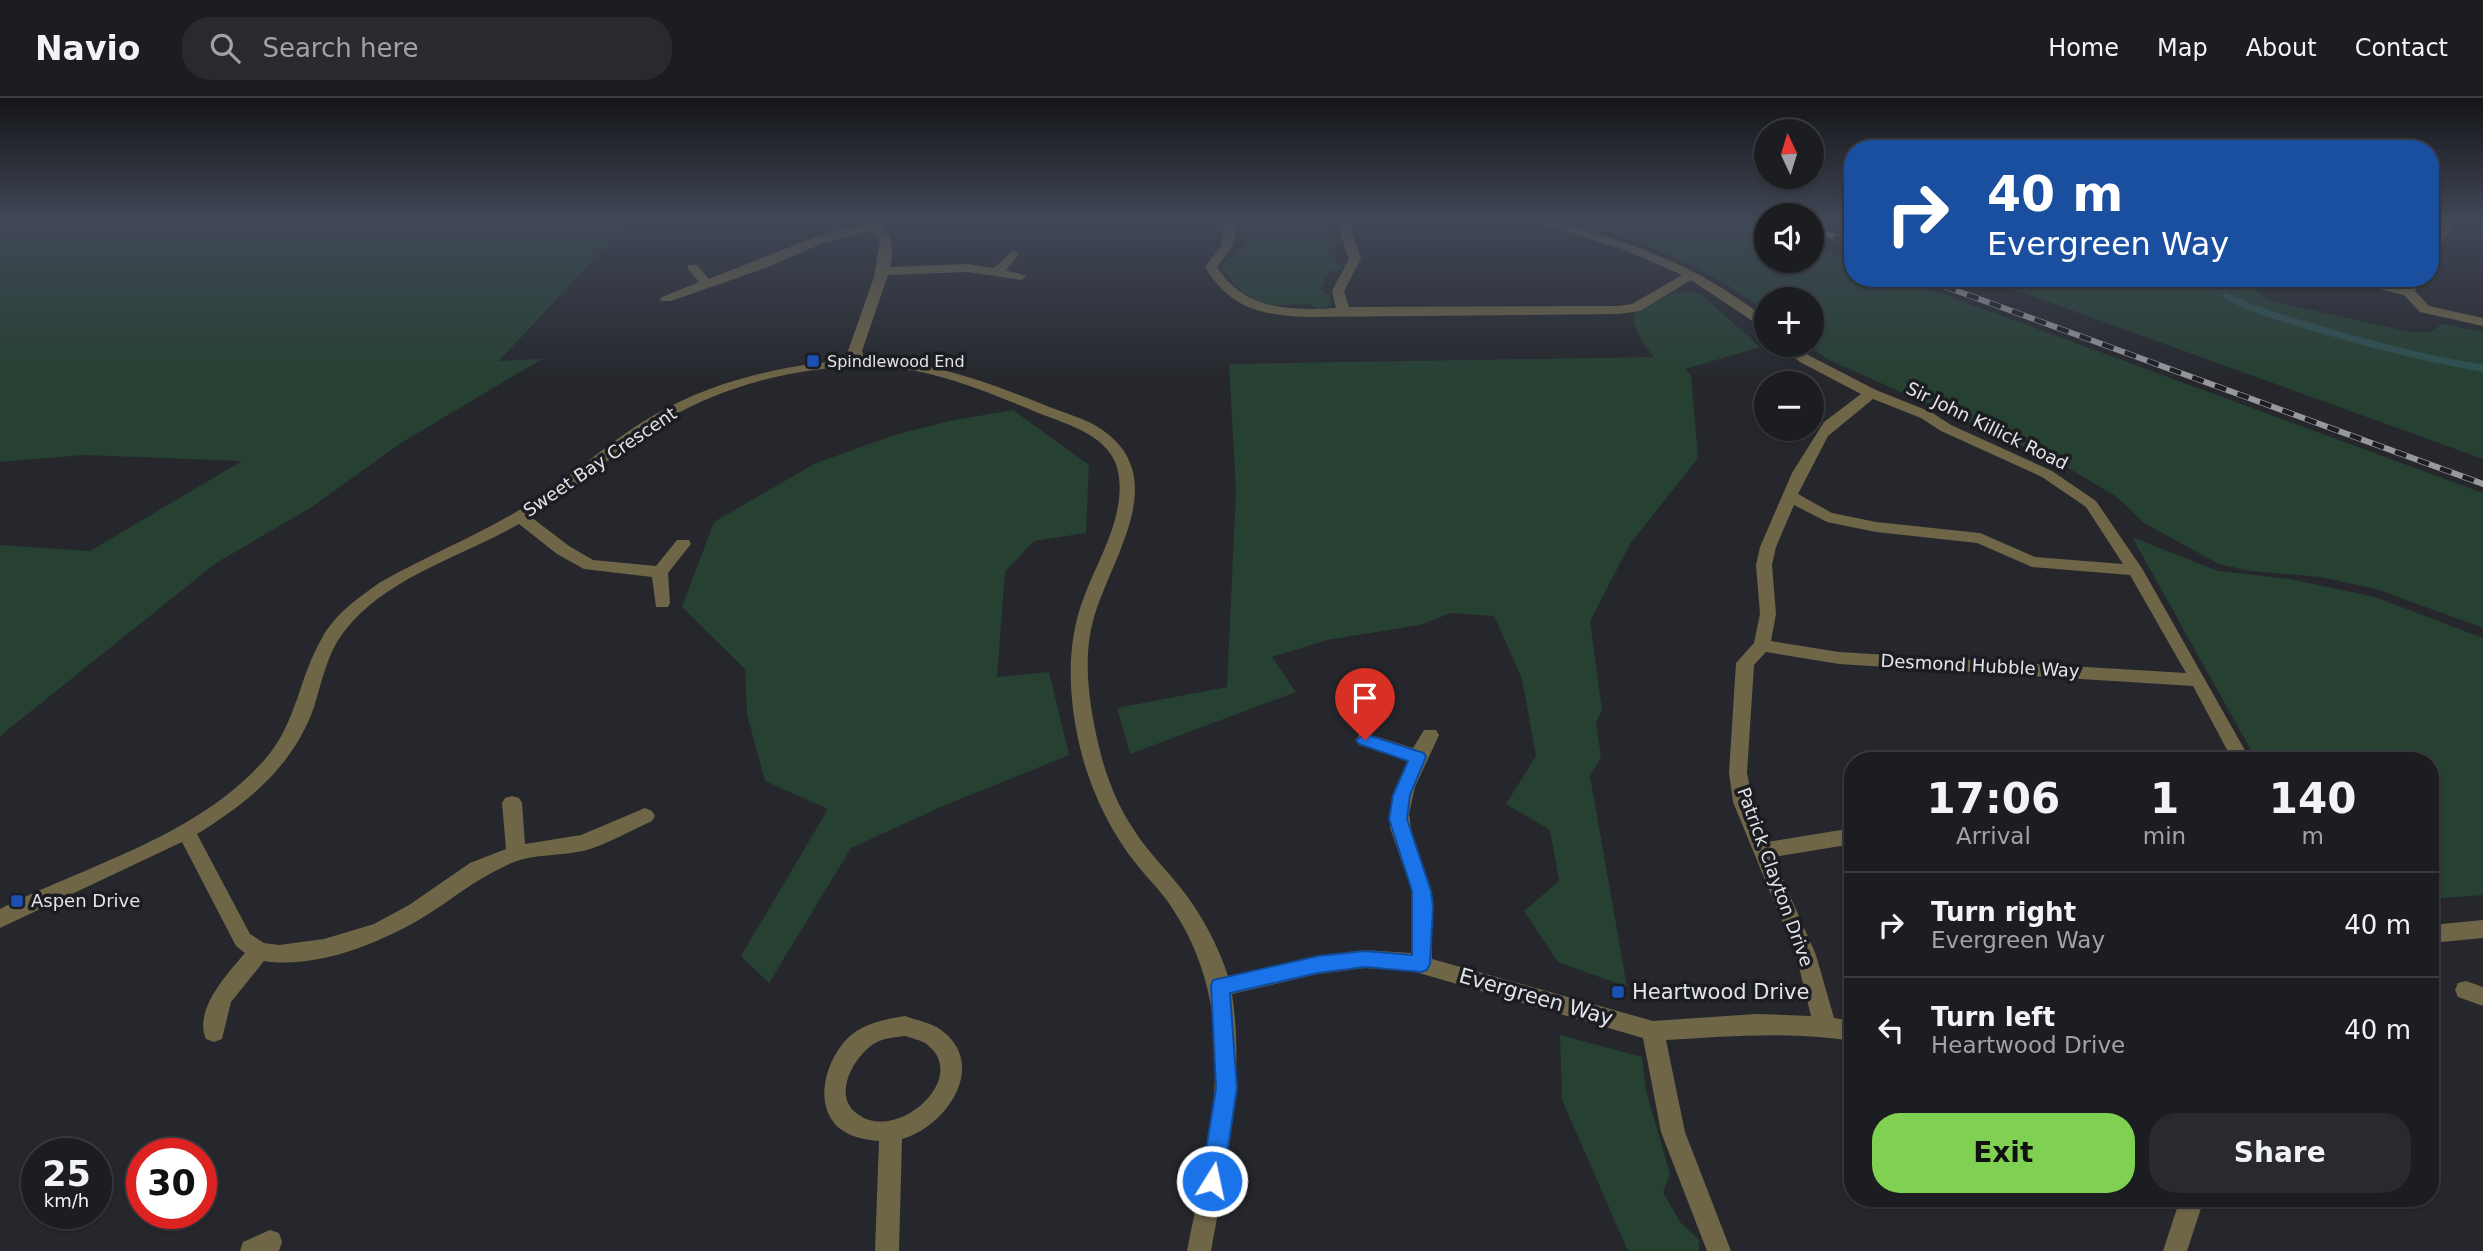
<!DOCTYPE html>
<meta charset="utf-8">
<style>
body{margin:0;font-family:"DejaVu Sans",sans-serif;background:#292a2e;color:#f1f3f6;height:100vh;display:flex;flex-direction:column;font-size:26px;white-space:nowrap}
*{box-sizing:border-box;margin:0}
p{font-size:23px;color:#a0a2a5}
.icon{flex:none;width:38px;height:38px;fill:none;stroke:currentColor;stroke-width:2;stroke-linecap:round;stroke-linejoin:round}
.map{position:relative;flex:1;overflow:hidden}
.drawer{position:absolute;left:1844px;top:654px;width:595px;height:455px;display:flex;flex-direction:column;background:#1c1d21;border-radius:28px;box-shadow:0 2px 5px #0004,0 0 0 2px #3a3b3f}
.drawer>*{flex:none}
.hud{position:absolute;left:1844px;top:42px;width:595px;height:147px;border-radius:28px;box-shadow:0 2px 5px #0004,0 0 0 2px #3a3b3f;background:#1a4fa0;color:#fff;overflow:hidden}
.needle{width:46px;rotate:356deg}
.tools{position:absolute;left:1754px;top:21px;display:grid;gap:14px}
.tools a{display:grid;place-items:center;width:70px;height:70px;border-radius:50%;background:#1c1d21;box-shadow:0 2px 5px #0004,0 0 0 2px #3a3b3f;font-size:35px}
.speed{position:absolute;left:21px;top:1040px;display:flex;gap:14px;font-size:35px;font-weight:700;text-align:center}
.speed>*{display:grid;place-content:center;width:91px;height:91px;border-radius:50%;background:#1c1d21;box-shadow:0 2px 5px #0004,0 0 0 2px #3a3b3f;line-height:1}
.speed small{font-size:18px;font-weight:400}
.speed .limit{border:10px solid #d22;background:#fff;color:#111}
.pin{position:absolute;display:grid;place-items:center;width:60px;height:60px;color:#fff;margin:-72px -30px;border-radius:50% 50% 50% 0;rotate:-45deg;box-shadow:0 0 7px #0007}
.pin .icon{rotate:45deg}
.me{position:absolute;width:77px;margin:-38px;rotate:10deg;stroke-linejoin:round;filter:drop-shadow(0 0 5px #0008)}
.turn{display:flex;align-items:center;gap:24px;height:147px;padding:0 28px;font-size:32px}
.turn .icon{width:91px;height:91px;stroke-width:2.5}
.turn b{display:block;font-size:49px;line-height:60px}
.eta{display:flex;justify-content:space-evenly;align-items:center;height:119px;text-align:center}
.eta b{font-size:42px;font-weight:700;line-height:49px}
.primary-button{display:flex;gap:14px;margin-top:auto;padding:14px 28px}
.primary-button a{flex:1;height:80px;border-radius:28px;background:#80d051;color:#111;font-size:28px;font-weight:700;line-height:80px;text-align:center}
.primary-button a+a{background:#292a2e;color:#f1f3f6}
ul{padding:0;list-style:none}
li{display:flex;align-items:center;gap:21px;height:105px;padding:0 28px;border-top:2px solid #3a3b3f}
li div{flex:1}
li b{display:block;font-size:26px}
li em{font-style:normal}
header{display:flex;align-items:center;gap:42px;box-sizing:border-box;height:98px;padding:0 35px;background:#1c1d21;border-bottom:2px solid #3a3b3f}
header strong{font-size:33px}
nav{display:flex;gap:38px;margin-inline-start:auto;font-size:24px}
.search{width:490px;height:63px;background:#292a2e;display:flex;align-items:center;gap:18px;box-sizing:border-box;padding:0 24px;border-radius:28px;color:#a0a2a5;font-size:26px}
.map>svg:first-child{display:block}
.green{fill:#264032}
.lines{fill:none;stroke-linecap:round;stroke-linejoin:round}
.stream{stroke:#2d5252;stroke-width:7}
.street{fill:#6f6547;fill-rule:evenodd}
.rail-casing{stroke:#98999d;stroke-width:6}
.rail{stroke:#1b1d22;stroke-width:4.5;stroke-dasharray:12;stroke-linecap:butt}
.route{fill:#1a73e8;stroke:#114b97;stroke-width:2}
.transit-dot{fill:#1a4fb4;stroke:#1b1d22;stroke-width:2.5}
.labels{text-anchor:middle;stroke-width:7;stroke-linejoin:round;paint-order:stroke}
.far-poi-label{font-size:16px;fill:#e3e4e7;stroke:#1b1d22;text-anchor:start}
.street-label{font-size:18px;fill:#e3e4e7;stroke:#1b1d22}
.poi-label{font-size:18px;fill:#e3e4e7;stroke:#1b1d22;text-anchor:start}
.near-poi-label{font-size:21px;fill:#e3e4e7;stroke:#1b1d22;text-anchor:start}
.near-street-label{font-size:21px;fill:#e3e4e7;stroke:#1b1d22}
</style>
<header>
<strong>Navio</strong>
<div class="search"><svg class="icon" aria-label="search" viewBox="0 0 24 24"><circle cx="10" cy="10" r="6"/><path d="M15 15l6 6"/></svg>Search here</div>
<nav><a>Home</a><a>Map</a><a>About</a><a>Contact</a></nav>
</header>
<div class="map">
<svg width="2483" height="1153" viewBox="0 0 2483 1153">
<rect width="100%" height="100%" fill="#25272c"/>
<g class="green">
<path d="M 0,122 L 630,122 L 499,263 L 542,261 L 401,345 L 312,409 L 216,465 L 0,638 L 0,447 L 90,453 L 242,363 L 84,357 L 0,364 Z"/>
<path d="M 1241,122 L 1325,122 L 1333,139 L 1344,145 L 1335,147 L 1335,164 L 1343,169 L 1340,173 L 1330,173 L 1320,192 L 1330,197 L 1331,207 L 1318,211 C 1303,200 1291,209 1275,207 C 1251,204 1232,189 1222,168 L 1243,148 L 1245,136 L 1238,131 Z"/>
<path d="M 1585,122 L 1750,122 L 1766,128 L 1766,163 L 1811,163 L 1811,146 L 1853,163 L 1853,180 L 1899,180 L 2483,395 L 2483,530 L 2376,491 L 2321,479 L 2250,473 L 2219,466 L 2144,425 L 2117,399 L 2058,364 L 1829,262 L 1808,247 L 1811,247 L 1811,201 L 1766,201 L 1766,214 C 1703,166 1657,150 1582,127 Z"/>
<path d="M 1982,180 L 2247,180 L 2262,198 L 2275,204 L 2411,234 L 2430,234 L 2442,226 L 2483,234 L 2483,361 Z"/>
<path d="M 1692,193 L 1702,197 L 1760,249 L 1685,271 L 1691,277 L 1698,360 L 1630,446 L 1590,523 L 1602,612 L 1596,624 L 1601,659 L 1590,678 L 1627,889 L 1558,864 L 1524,813 L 1559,783 L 1550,732 L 1506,706 L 1536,658 L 1522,581 L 1494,518 L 1451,515 L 1420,527 L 1327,542 L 1272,559 L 1296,594 L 1130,656 L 1117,610 L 1227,589 L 1236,393 L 1229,266 L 1654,259 C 1646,249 1632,231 1634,216 L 1671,196 Z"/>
<path d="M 1013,312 L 1089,367 L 1086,435 L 1034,443 L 1005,474 L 997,579 L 1049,574 L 1069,657 L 943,708 L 851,750 L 769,885 L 741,858 L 828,711 L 765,683 L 747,616 L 745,571 L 682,509 L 714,424 L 814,366 L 891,338 L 949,323 Z"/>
<path d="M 2132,439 L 2218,473 L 2290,481 L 2375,499 L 2483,540 L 2483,797 L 2431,801 L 2431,663 L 2257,663 Z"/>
<path d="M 1560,937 L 1642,959 L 1646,993 L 1670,1076 L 1663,1094 L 1680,1124 L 1699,1142 L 1699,1153 L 1628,1153 L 1562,1002 Z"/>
</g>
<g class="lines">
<path class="stream" d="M 2226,198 C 2255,213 2285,221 2316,230 C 2372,247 2426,261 2483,270"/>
<g class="street">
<path d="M 862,122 L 875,122 C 892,137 895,148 890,169 L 968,166 L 994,170 L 1013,152 L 1019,156 L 1006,172 L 1027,178 L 1021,182 L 968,174 L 888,177 L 862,253 L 864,261 C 927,262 985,283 1042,306 C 1061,314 1085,320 1101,331 C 1174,380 1109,462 1093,523 C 1082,563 1090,610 1099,649 C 1106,678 1117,707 1134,732 C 1147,753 1165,770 1180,789 C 1201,815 1218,847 1228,878 L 1318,858 L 1365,852 L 1411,855 L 1411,790 L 1390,730 L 1392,702 L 1407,663 L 1359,647 L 1356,642 L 1359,637 L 1365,635 L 1413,650 L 1424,632 L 1436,632 L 1439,637 L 1415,689 L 1409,716 L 1413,744 L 1431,790 L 1432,861 L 1653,923 L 1756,916 L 1811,918 L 1796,857 L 1733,704 L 1729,675 L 1736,565 L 1754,545 L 1760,516 L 1756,467 L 1760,449 L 1792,375 L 1824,324 L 1861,296 L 1800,264 L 1779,247 L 1794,247 L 1810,258 L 1876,292 L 1931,314 L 1951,327 L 2052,373 L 2096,403 L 2143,472 L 2251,663 L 2233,663 L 2193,588 L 1839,566 L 1766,554 L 1754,567 L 1747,675 L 1753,704 L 1767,744 L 1853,730 L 1853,746 L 1773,759 L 1816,857 L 1834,920 L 1853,923 L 1853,943 C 1791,933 1729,938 1666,942 L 1685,1034 L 1731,1153 L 1707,1153 L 1661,1034 L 1643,940 L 1412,873 L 1365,870 L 1318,876 L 1232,896 C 1245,983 1227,1067 1211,1153 L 1187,1153 C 1210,1038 1243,919 1174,813 C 1164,796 1149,782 1137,767 C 1112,736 1094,699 1083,661 C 1069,609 1064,550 1084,499 C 1098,461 1124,422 1119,379 C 1115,338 1068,327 1036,314 C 997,298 957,281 916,273 C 834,259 735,280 664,323 C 617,352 577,390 531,419 L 569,448 L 593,462 L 656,468 L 677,442 L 689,442 L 691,446 L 668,475 L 670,505 L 668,509 L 656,509 L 652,479 L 584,471 L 557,456 L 519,426 C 462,459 385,479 343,535 C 327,556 322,584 314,609 C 294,667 248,705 197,736 L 250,836 L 264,845 L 279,847 L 324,841 L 374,826 L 409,807 L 470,765 L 506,751 L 502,705 L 505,700 L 512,698 L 519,700 L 522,705 L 525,746 L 581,737 L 645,710 L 652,713 L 655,718 L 652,723 C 630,733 606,747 583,753 C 560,758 535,756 514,764 C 479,778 453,801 422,820 C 378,846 316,871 264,863 L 231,904 L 222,941 L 214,944 L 206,941 C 193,912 228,875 245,855 L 236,848 L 182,744 L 0,830 L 0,811 C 89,766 199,738 266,660 C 297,624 299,579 322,540 C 335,516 357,501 379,485 C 424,459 472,440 516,414 C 565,385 607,344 656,316 C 715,282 783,267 850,262 L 848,253 L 874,179 L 880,142 L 872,132 L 823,145 L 768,169 L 671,203 L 661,203 L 660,200 L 699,184 L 687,170 L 689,167 L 697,167 L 709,181 L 815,139 L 866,126 ZM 1873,301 L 1921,320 L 1941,333 L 2042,379 L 2086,409 L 2123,466 L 2035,459 L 1980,435 L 1876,424 L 1832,415 L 1798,396 L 1828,338 ZM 1794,407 L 1827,424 L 1876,434 L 1977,445 L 2032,469 L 2130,477 L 2186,575 L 1839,554 L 1771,543 L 1776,516 L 1772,467 L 1776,449 Z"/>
<path d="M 1225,122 L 1237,122 L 1233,148 L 1217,169 C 1244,212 1291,213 1336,210 L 1332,193 L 1349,161 L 1336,122 L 1348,122 L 1361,161 L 1344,193 L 1349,209 L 1618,208 L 1632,206 L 1682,177 L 1625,152 L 1529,122 C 1552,122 1571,128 1593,135 C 1657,153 1713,179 1766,221 L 1766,232 L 1691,182 L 1640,213 L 1618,216 L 1306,219 C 1260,217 1230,210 1205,169 L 1221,148 Z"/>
<path d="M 2443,122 L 2455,122 L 2435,156 L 2431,157 L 2431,143 Z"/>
<path d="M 2336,180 L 2361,180 L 2404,189 L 2409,180 L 2421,180 L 2415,193 L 2429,208 L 2483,220 L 2483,228 L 2420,214 L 2404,197 Z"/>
<path d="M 2483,822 L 2483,840 L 2431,845 L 2431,827 Z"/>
<path d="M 2466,883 L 2483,889 L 2483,908 L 2458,899 L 2455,892 L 2458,885 Z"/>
<path d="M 905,918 C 916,922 932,925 941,932 C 989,967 946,1029 902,1041 L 899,1153 L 875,1153 L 879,1043 C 865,1042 850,1039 839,1030 C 812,1005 827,959 850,938 C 865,925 886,921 905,918 ZM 905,938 C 911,940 920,942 925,945 C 974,979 894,1049 855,1014 C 832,994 857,953 879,943 C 887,940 896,939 905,938 Z"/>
<path d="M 2180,1101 L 2204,1101 L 2187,1153 L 2163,1153 Z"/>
<path d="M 270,1132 L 279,1135 L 282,1144 L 279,1153 L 240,1153 L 243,1144 Z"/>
</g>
<defs>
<g id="rail">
<path d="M 1811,130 L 1853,146"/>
<path d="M 1922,180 L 2483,386"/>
</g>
</defs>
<use href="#rail" class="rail-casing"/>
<use href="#rail" class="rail"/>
</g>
<linearGradient id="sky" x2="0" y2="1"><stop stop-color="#141518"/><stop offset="0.43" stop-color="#404756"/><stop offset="1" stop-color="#404756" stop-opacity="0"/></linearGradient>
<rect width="2483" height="284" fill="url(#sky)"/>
<path class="route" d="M 1365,636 L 1424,655 L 1426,659 L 1410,697 L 1407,721 L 1431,793 L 1433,809 L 1430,866 L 1427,872 L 1421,874 L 1365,869 L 1318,875 L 1230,895 L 1237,990 L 1223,1083 L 1219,1090 L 1212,1094 L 1204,1090 L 1201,1083 L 1216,990 L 1211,888 L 1213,882 L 1318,858 L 1365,853 L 1412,857 L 1412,793 L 1389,721 L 1393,697 L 1408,663 L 1359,646 L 1356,642 Z"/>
<g class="transit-dot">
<rect x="806" y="256" width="14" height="14" rx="3.5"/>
<rect x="10" y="796" width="14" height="14" rx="3.5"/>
<rect x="1611" y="887" width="14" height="14" rx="3.5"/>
</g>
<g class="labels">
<g class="far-poi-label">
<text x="827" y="269">Spindlewood End</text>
</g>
<g class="street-label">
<text transform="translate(1987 328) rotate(26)" y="6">Sir John Killick Road</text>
<text transform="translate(600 364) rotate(-34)" y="6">Sweet Bay Crescent</text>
<text transform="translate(1980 568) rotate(3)" y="6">Desmond Hubble Way</text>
<text transform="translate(1775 779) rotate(70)" y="6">Patrick Clayton Drive</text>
</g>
<g class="poi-label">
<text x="31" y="809">Aspen Drive</text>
</g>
<g class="near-poi-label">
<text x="1632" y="901">Heartwood Drive</text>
</g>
<g class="near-street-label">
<text transform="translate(1536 899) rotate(16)" y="7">Evergreen Way</text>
</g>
</g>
</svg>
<div class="tools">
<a><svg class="needle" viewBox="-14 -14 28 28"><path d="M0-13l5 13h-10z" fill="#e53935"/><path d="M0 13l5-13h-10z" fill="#a0a2a5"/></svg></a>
<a><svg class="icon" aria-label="sound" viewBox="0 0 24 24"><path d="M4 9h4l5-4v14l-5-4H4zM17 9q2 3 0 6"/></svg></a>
<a>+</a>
<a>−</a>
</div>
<div class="speed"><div>25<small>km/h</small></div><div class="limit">30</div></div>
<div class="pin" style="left:1365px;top:642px;background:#d93025"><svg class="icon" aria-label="arrive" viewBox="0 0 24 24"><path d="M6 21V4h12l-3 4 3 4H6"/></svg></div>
<svg class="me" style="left:1212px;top:1083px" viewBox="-20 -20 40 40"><circle r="17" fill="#1a73e8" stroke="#fff" stroke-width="3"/><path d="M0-11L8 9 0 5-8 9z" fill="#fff"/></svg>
<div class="hud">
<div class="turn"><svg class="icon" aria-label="right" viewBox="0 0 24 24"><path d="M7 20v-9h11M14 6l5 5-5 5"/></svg><div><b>40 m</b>Evergreen Way</div></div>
</div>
<section class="drawer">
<div class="eta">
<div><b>17:06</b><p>Arrival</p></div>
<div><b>1</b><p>min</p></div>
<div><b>140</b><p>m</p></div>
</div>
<ul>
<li><svg class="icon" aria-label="right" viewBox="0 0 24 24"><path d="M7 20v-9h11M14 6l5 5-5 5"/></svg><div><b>Turn right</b><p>Evergreen Way</p></div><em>40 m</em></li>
<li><svg class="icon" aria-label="left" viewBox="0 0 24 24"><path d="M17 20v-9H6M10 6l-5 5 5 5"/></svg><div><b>Turn left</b><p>Heartwood Drive</p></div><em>40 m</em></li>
</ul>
<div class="primary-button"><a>Exit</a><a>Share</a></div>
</section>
</div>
